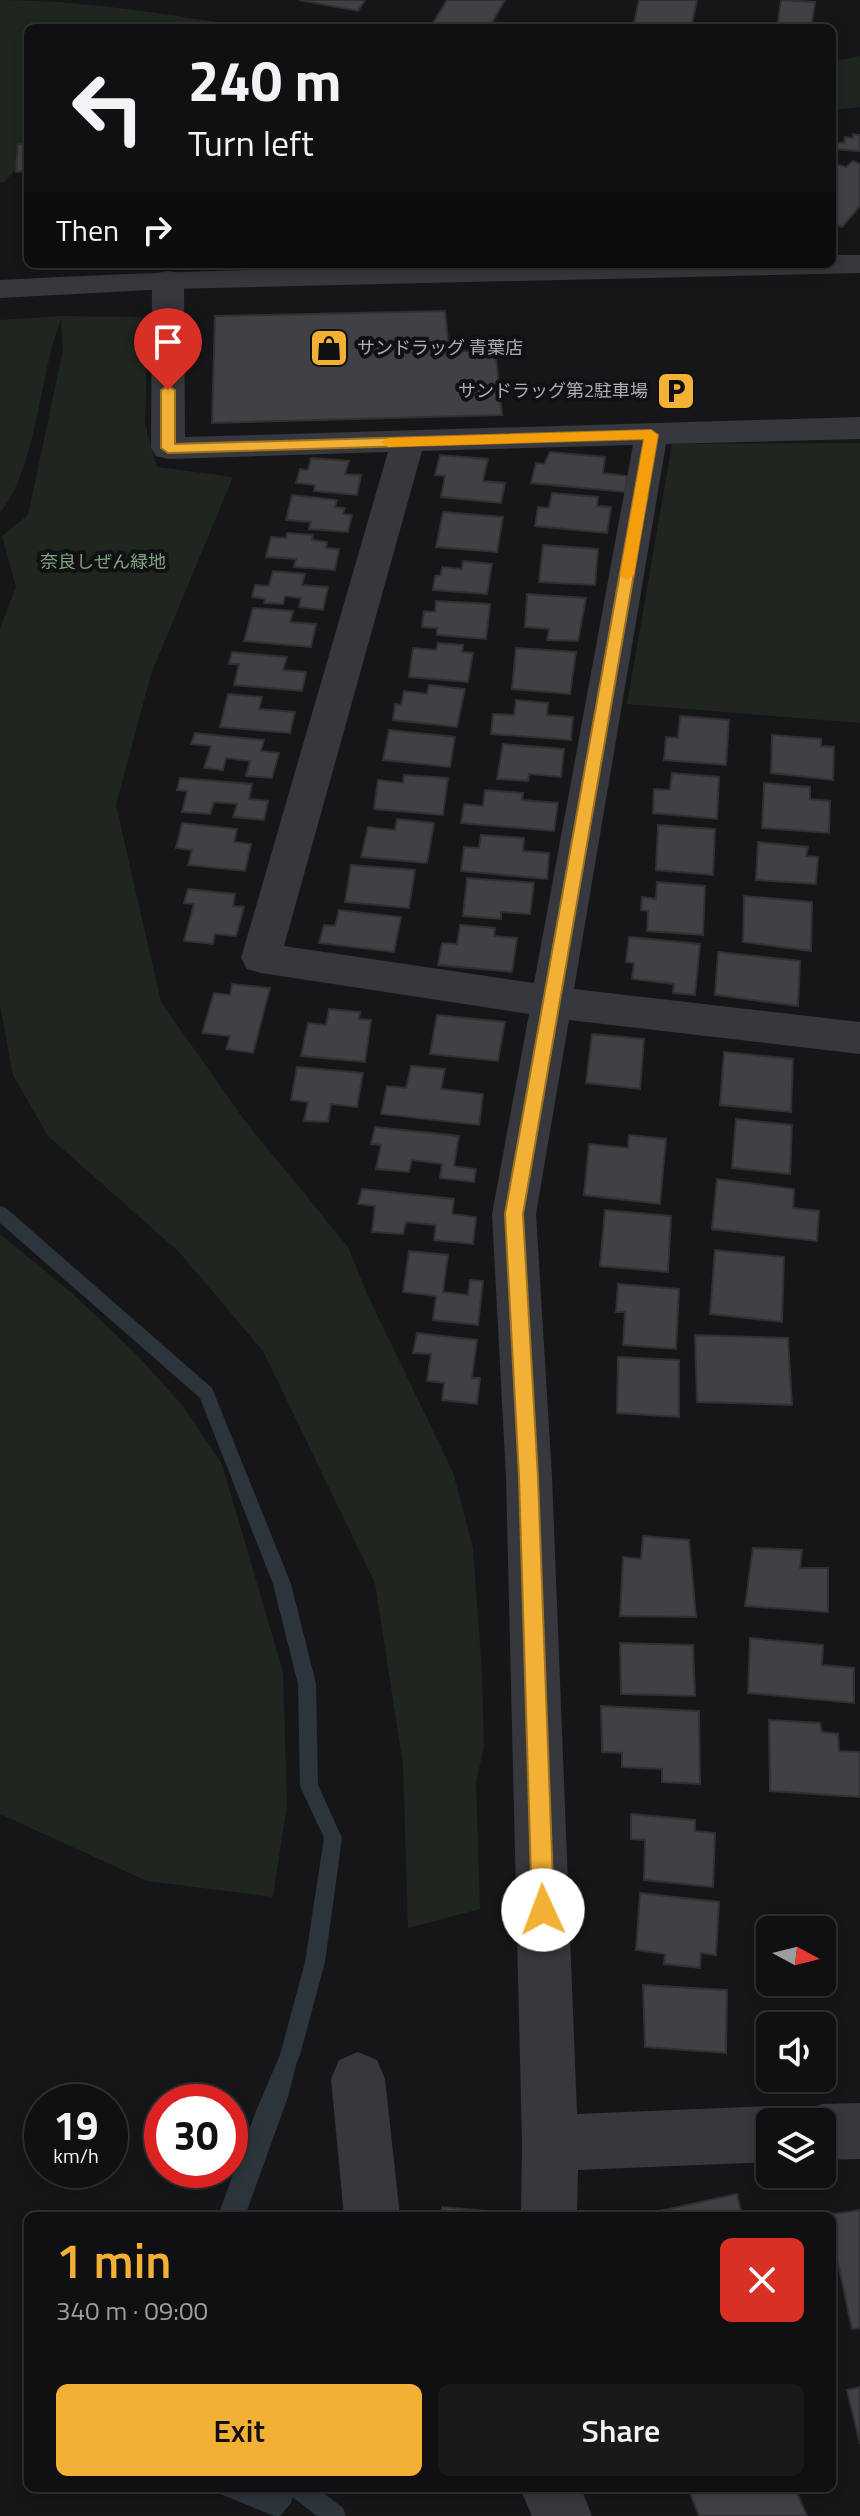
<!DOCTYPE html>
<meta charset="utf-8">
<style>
body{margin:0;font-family:"Titillium Web","Noto Sans JP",sans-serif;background:#19191b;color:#f1f3f6;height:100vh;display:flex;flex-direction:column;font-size:30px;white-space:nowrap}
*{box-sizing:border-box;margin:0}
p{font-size:26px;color:#9c9d9f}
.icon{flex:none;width:44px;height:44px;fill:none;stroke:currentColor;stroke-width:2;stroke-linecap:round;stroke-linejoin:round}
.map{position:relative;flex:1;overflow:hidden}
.side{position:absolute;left:24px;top:2212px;width:812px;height:280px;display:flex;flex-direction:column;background:#101012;border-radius:12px;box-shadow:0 4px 12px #0003,0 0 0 2px #303032}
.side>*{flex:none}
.guide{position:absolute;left:24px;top:24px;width:812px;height:244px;border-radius:12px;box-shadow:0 4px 12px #0003,0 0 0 2px #303032;background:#101012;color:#f1f3f6;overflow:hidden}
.needle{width:52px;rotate:97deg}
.fabs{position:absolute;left:756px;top:1916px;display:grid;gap:16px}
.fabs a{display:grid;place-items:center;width:80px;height:80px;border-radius:12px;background:#101012;box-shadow:0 4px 12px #0003,0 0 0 2px #303032;font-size:40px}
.speed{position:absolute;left:24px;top:2084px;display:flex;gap:16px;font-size:40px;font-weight:700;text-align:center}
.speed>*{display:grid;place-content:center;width:104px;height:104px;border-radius:50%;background:#101012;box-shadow:0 4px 12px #0003,0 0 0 2px #303032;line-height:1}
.speed small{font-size:20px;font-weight:400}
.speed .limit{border:12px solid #d22;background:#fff;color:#111}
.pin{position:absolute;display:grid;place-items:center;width:68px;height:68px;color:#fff;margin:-82px -34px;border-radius:50% 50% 50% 0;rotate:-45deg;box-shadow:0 0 8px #0007}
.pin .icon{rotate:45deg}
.me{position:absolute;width:88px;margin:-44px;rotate:358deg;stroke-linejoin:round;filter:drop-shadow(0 0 6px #0008)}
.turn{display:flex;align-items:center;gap:28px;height:168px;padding:0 32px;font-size:36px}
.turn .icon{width:104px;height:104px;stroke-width:2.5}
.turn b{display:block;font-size:56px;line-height:68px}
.then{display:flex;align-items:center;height:76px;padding:0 32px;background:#0003;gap:16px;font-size:30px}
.round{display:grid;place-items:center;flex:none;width:84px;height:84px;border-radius:12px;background:#19191b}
.summary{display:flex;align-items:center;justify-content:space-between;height:136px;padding:0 32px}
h1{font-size:48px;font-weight:600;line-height:60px;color:#f2b134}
.action{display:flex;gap:16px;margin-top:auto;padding:16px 32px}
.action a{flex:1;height:92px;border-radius:12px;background:#f2b134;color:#111;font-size:32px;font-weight:600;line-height:92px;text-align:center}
.action a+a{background:#19191b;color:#f1f3f6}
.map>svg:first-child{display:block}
.green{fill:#1e261f}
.water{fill:#2c353c}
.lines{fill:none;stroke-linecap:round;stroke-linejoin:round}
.stream{fill:#2c353c;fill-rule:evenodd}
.building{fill:#404145;stroke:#303034;stroke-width:2}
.minor{fill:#37383d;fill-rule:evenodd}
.tertiary{fill:#37383d;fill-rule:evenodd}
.route{fill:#f2b134;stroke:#9d7322;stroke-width:2}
.slow{fill:#f59e0b}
.labels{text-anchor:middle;stroke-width:8;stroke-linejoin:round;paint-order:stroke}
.far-poi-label{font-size:18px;fill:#a8adb8;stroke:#111113;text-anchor:start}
.far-park-label{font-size:18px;fill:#7fa381;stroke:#111113}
</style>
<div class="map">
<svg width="860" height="2516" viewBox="0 0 860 2516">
<rect width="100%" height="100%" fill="#161618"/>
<g class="green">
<path d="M 0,0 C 86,0 170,15 255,28 L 28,28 L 28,157 L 4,182 L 0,182 Z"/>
<path d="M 860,56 L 860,107 L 832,110 L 832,62 Z"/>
<path d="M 62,316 L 148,317 L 145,425 L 157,467 L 233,477 L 151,674 L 116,805 L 161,1002 L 245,1121 L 348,1247 L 368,1296 L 453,1472 L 473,1548 L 482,1673 L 484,1747 L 476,1782 L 480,1909 L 408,1928 L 403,1765 L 375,1583 L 263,1351 L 179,1252 L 48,1136 L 13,1075 L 0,1005 L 0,628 L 16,587 L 2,536 L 28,515 L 63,350 L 61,319 C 38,378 38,465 0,513 L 0,320 Z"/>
<path d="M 860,443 L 860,723 L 627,704 L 672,444 Z"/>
<path d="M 0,1234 L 73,1294 L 135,1353 L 184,1407 L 222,1464 L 283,1672 L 287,1804 L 273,1897 L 147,1881 L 0,1814 Z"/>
</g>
<g class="water">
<path d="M 289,2034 L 303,2037 L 288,2097 L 245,2216 L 218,2216 L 256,2111 Z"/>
<path d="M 206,2488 L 295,2488 L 291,2503 L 280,2516 L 274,2516 Z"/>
</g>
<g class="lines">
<g class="stream">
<path d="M 0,1206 L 6,1208 L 212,1388 L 291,1584 L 316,1684 L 318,1785 L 342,1838 L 325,1962 L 300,2055 L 297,2062 L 290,2065 L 283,2062 L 280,2055 L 305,1962 L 324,1838 L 300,1786 L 298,1684 L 273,1584 L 200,1398 L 0,1223 Z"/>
<path d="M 288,2488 L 317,2488 L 343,2508 L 346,2516 L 317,2516 L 291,2496 Z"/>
</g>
</g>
<g class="building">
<path d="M 299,0 L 365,0 L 358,11 Z"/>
<path d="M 447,0 L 505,0 L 489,28 L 430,28 Z"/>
<path d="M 639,0 L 697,0 L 691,28 L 633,28 Z"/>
<path d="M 781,0 L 815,2 L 811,28 L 777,28 Z"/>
<path d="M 853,134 L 860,135 L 860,151 L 834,149 L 835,143 L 844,143 L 845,137 L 853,138 Z"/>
<path d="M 18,144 L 28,144 L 28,171 L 16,172 Z"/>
<path d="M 853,161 L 860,164 L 860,206 L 842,227 L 832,223 L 832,163 L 846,167 Z"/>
<path d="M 445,311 L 449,351 L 477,351 L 477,357 L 496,357 L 502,415 L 212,423 L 215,316 Z"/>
<path d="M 550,452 L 605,457 L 603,473 L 627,476 L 625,492 L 531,483 L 536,463 L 544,464 Z"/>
<path d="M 440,455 L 488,459 L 483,481 L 505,483 L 501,503 L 441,497 L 445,476 L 435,475 Z"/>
<path d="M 311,458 L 349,461 L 345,474 L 361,475 L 357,495 L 314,491 L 315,485 L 296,483 L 300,469 L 308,470 Z"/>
<path d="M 552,493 L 598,497 L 597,506 L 611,507 L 607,533 L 535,526 L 538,507 L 549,508 Z"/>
<path d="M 292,495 L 337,500 L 335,507 L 345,508 L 343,514 L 352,515 L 348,532 L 309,529 L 311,522 L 286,520 Z"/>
<path d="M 443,512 L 503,517 L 497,552 L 436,547 Z"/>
<path d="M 287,533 L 313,535 L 312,540 L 327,542 L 326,548 L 339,549 L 335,570 L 294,567 L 296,559 L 266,557 L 271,537 L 286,538 Z"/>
<path d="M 543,545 L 598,549 L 595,585 L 539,582 Z"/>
<path d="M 463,561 L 492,564 L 487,594 L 433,590 L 435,576 L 441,575 L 442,567 L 462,569 Z"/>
<path d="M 273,571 L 305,574 L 302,585 L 328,587 L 323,610 L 299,607 L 301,598 L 285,596 L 283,604 L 264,603 L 265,599 L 252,597 L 255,585 L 269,586 Z"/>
<path d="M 527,594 L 586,598 L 578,641 L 547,640 L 549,629 L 525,627 Z"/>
<path d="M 436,601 L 490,604 L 486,639 L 437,635 L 437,628 L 422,627 L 424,611 L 435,612 Z"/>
<path d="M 253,608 L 293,611 L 290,622 L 316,624 L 311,647 L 244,641 Z"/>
<path d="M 438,643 L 463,645 L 462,652 L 473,653 L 468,682 L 409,677 L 413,648 L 436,650 Z"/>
<path d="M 516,648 L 576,652 L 570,694 L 512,689 Z"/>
<path d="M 232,652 L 287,657 L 283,670 L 306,672 L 302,691 L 234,685 L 239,664 L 229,664 Z"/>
<path d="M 429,685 L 465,689 L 457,727 L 393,720 L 395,704 L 401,705 L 404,691 L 427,694 Z"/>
<path d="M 228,694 L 262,697 L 259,709 L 295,712 L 290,733 L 220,727 Z"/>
<path d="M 516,700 L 548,703 L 547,715 L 573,717 L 571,740 L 491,734 L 493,714 L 514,715 Z"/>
<path d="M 680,716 L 729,720 L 726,765 L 664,760 L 666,737 L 678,738 Z"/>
<path d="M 389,730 L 455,737 L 450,767 L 383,760 Z"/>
<path d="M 195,733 L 264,740 L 261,751 L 279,753 L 272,778 L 246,776 L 250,761 L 226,758 L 223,770 L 204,768 L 211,746 L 191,744 Z"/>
<path d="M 772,735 L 821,739 L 821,746 L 834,747 L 833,780 L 771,773 Z"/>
<path d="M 503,744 L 564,749 L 561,777 L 529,774 L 528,781 L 497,779 Z"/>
<path d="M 672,773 L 719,777 L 717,819 L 653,813 L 654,789 L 670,790 Z"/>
<path d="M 404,775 L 448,778 L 443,815 L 374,809 L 378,780 L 403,783 Z"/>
<path d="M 180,778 L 252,784 L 249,799 L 268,801 L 264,820 L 233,817 L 237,804 L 214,802 L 210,814 L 182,812 L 187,791 L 177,790 Z"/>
<path d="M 764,783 L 810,787 L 810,799 L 830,801 L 829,833 L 762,828 Z"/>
<path d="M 485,790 L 523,793 L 522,800 L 558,803 L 554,831 L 461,823 L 464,804 L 483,806 Z"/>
<path d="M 397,819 L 434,823 L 427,863 L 361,857 L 368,827 L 395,830 Z"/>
<path d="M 182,823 L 237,829 L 234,842 L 251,844 L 245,871 L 188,865 L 192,850 L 176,848 Z"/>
<path d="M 658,825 L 715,829 L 713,875 L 656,870 Z"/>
<path d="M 481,835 L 524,838 L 523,851 L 549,853 L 547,879 L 461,871 L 464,847 L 479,848 Z"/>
<path d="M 758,842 L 808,847 L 806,856 L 818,857 L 816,884 L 756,880 Z"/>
<path d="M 351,865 L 415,870 L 409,908 L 345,902 Z"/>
<path d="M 467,878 L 534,883 L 530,914 L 501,912 L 501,919 L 463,916 Z"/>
<path d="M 657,882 L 705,886 L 703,935 L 647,931 L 648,911 L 641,910 L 642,897 L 656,899 Z"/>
<path d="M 188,889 L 235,894 L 233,906 L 244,907 L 236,936 L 215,934 L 213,944 L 184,941 L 194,904 L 184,903 Z"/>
<path d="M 744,896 L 812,902 L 811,951 L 743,942 Z"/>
<path d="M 339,910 L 401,917 L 394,952 L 319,943 L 324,925 L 335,926 Z"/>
<path d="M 460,925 L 495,928 L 494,936 L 517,938 L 512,972 L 438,965 L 442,943 L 457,944 Z"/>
<path d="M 629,937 L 700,944 L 695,995 L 673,993 L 674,984 L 632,979 L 634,963 L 626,962 Z"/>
<path d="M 718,952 L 800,961 L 798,1006 L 715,995 Z"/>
<path d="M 232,984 L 270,988 L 253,1053 L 226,1049 L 230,1036 L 202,1033 L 214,993 L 230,995 Z"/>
<path d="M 329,1009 L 360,1012 L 359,1019 L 371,1020 L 365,1062 L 301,1056 L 308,1023 L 326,1025 Z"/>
<path d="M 437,1015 L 505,1022 L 498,1061 L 430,1054 Z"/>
<path d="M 592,1034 L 644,1039 L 640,1089 L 586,1083 Z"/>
<path d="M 724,1052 L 793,1059 L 791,1112 L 720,1105 Z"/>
<path d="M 411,1066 L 445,1069 L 441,1089 L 483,1094 L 479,1125 L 381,1114 L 387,1086 L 406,1088 Z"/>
<path d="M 297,1067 L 363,1073 L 357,1107 L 331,1104 L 328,1122 L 304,1121 L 308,1102 L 291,1100 Z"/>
<path d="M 736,1119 L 792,1125 L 790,1174 L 732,1168 Z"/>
<path d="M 375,1127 L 459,1136 L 454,1166 L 476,1169 L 474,1182 L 440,1178 L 442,1164 L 412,1160 L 409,1172 L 376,1169 L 381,1145 L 371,1144 Z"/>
<path d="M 629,1135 L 666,1139 L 660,1204 L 584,1195 L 589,1144 L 628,1148 Z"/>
<path d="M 717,1179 L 794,1189 L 793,1208 L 819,1211 L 817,1241 L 712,1229 Z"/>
<path d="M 362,1189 L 454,1199 L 452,1214 L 476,1217 L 473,1244 L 434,1240 L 436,1225 L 406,1222 L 403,1234 L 372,1232 L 375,1206 L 358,1204 Z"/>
<path d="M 605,1210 L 671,1216 L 668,1272 L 600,1266 Z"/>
<path d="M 715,1250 L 784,1257 L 782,1322 L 710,1314 Z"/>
<path d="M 409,1251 L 448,1255 L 443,1292 L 468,1295 L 470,1280 L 483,1281 L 478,1325 L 433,1320 L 436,1296 L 403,1292 Z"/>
<path d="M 618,1284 L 679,1289 L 676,1349 L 623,1345 L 625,1312 L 616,1312 Z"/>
<path d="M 417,1333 L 477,1340 L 472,1378 L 480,1378 L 477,1404 L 442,1400 L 444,1383 L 427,1381 L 431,1354 L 413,1353 Z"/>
<path d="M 695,1335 L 788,1338 L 792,1405 L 697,1402 Z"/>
<path d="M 618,1357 L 679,1360 L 679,1417 L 617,1413 Z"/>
<path d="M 643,1536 L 689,1540 L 696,1617 L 620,1616 L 623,1557 L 641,1559 Z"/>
<path d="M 753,1548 L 802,1550 L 800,1568 L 828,1568 L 828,1612 L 745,1606 Z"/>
<path d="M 750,1638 L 823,1645 L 822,1665 L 854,1668 L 854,1703 L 748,1693 Z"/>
<path d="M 620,1643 L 693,1645 L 695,1696 L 621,1694 Z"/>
<path d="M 601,1706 L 699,1711 L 700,1784 L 662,1782 L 662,1769 L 622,1767 L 622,1753 L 602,1752 Z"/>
<path d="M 769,1720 L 820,1723 L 822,1732 L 838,1734 L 839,1751 L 860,1752 L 860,1797 L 770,1791 Z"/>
<path d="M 631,1814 L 695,1820 L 695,1831 L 715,1833 L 713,1887 L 644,1880 L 645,1840 L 631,1839 Z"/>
<path d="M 640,1893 L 719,1902 L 716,1955 L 701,1953 L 700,1968 L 664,1964 L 665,1954 L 636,1950 Z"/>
<path d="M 643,1985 L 727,1990 L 726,2053 L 645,2047 Z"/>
<path d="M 737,2194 L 742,2216 L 637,2216 Z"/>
<path d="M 442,2207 L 507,2213 L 507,2216 L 441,2216 Z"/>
<path d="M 860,2210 L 860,2328 L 852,2329 L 832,2235 L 832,2216 L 828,2215 Z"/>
<path d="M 860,2387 L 860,2444 L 847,2390 Z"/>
<path d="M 688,2488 L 795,2488 L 807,2516 L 699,2516 Z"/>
</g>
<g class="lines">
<g class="minor">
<path d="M 168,271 L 179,273 L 184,280 L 185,437 L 860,417 L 860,439 L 666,444 L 574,989 L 860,1022 L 860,1054 L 569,1020 L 536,1214 L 552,1477 L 577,2114 L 770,2106 L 790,2114 L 793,2122 L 770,2122 L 770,2162 L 578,2170 L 577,2216 L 521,2216 L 522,2143 L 506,1477 L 492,1214 L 529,1014 L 261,973 L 247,969 L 241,958 L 388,452 L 168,459 L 156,456 L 151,448 L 152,280 L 157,273 ZM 633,445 L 534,983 L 284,946 L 422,451 Z"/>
<path d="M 358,2052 L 377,2060 L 385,2079 L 400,2216 L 344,2216 L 331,2079 L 339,2060 Z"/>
<path d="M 860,2103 L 860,2159 L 822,2160 L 822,2122 L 798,2122 L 802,2112 L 822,2104 Z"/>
<path d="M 520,2488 L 581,2488 L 592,2516 L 532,2516 Z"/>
</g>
<path class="tertiary" d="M 832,255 L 860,255 L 860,273 L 168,289 L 0,298 L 0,280 C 277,265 554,264 832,264 Z"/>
</g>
<path class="route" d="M 168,386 L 175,390 L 175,444 L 651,430 L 658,435 L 523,1214 L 538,1477 L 554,1910 L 550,1918 L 543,1921 L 535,1918 L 532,1910 L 519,1477 L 505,1214 L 644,439 L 168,453 L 161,448 L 161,390 Z"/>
<path class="slow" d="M 651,430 L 658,435 L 634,575 L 627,580 L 620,575 L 644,439 L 388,447 L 381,442 L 388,438 Z"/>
<defs>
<symbol id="shop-square" viewBox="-11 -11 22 22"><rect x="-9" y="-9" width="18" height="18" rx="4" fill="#f2b134" stroke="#111113"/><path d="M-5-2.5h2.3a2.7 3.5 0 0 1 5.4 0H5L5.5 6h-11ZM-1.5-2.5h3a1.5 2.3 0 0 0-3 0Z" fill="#111"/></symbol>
<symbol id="parking-square" viewBox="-11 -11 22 22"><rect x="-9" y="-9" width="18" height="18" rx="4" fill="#f2b134" stroke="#111113"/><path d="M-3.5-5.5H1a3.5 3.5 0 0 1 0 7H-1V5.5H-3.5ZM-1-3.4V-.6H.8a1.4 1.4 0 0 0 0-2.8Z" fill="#111"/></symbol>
</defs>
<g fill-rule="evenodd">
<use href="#shop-square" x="307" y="326" width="44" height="44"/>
<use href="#parking-square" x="654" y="369" width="44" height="44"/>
</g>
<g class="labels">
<g class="far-poi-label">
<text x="357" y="354">サンドラッグ 青葉店</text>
<text x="648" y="397" text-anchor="end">サンドラッグ第2駐車場</text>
</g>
<g class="far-park-label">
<text x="103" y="568">奈良しぜん緑地</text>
</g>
</g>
</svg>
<div class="fabs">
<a><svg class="needle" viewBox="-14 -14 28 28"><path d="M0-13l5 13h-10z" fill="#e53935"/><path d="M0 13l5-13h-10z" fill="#9c9d9f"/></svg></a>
<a><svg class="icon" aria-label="sound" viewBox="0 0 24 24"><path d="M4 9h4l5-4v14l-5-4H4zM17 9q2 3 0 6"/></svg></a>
<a><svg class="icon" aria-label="layers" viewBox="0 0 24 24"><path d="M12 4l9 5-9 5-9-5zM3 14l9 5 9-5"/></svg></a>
</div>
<div class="speed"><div>19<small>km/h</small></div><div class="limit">30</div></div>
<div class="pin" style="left:168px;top:390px;background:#d93025"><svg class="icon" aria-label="arrive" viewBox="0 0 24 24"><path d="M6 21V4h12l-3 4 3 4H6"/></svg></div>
<svg class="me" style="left:543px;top:1910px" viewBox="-20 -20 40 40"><circle r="19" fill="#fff"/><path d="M0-13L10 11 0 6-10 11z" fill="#f2b134"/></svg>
<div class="guide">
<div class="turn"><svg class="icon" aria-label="left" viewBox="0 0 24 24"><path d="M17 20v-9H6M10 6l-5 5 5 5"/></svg><div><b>240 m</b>Turn left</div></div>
<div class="then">Then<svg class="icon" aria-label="right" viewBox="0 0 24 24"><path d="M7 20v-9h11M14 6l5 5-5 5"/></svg></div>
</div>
<section class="side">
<div class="summary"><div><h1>1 min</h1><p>340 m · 09:00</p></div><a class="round" style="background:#d93025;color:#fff"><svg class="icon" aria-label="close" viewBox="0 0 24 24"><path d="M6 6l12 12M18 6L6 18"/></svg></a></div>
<div class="action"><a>Exit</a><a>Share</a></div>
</section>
</div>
